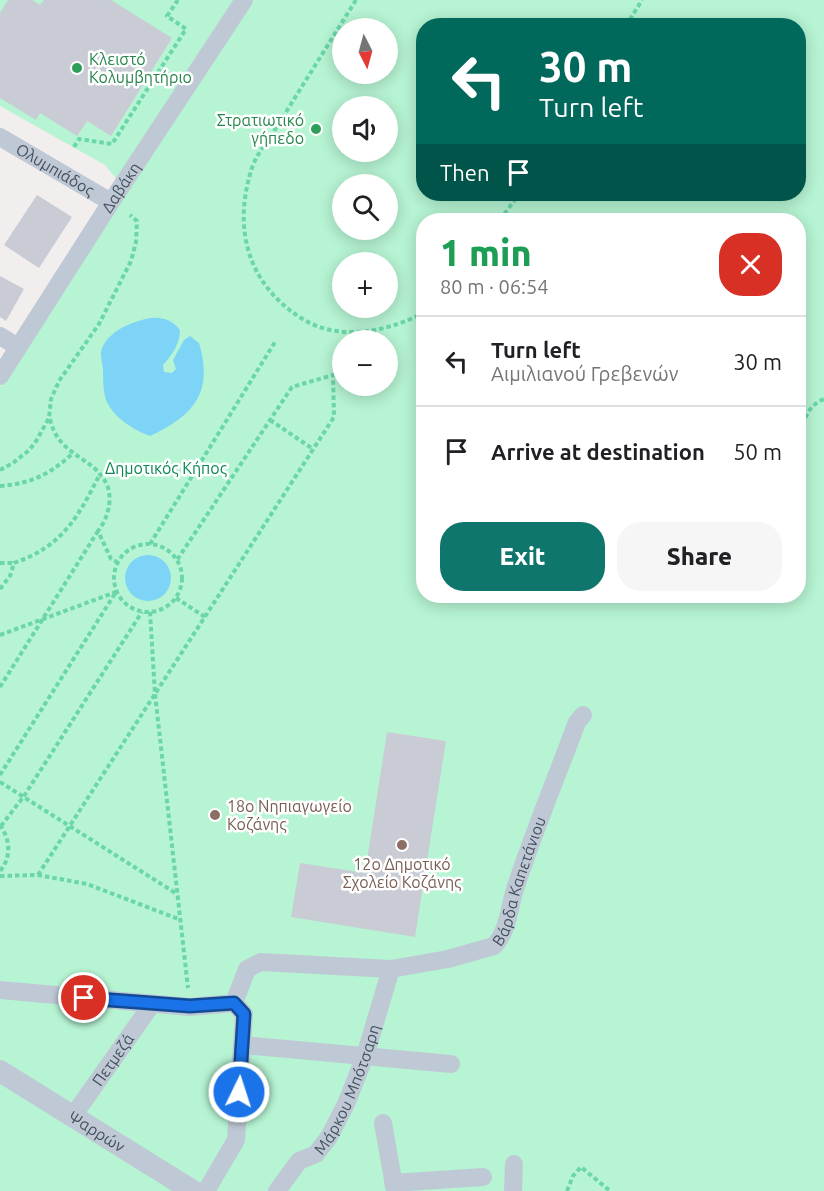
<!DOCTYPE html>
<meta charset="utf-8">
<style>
body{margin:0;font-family:Ubuntu,sans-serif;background:#f6f6f6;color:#202124;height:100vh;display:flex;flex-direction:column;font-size:22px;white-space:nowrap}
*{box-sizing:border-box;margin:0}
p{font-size:20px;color:#757577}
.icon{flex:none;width:33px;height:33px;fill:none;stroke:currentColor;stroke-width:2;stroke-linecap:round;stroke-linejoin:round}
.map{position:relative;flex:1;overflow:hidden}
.panel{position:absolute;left:416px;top:213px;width:390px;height:390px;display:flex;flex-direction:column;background:#fff;border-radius:24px;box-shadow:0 3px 15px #0003}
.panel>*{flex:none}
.banner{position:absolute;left:416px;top:18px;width:390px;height:183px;border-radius:24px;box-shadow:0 3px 15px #0003;background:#00695c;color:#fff;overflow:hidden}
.needle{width:39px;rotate:174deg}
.buttons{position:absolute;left:332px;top:18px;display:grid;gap:12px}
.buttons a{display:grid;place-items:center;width:66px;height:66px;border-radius:50%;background:#fff;box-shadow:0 3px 15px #0003;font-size:30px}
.pin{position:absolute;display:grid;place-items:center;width:51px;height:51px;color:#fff;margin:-26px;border:3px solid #fff;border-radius:50%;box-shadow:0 2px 6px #0007}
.me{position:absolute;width:66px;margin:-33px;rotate:4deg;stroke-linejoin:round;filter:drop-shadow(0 0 4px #0008)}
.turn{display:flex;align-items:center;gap:21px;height:126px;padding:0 24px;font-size:27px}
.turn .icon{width:78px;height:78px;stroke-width:2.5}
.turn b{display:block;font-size:42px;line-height:51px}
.then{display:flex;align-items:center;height:57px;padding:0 24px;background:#0003;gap:12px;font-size:22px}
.round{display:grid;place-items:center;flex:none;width:63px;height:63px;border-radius:24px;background:#f6f6f6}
.summary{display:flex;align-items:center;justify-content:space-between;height:102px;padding:0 24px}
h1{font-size:36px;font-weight:800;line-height:45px;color:#1e9e55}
.cta{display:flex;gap:12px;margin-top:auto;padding:12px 24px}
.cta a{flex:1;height:69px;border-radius:24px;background:#0f766e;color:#fff;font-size:24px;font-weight:800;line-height:69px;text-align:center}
.cta a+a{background:#f6f6f6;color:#202124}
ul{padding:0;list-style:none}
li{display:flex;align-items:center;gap:18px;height:90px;padding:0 24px;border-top:2px solid #e0e0e0}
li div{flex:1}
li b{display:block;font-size:22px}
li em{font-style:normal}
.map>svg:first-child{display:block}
.green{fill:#b6f4d3;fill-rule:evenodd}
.water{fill:#7ed4f6}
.building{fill:#c9ccd4}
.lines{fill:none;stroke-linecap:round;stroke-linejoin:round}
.path{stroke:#6ad6a9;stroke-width:4;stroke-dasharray:4.5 3;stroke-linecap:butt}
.minor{stroke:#bfc9d5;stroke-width:18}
.tertiary{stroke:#bfc9d5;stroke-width:22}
.route-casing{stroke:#114b97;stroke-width:15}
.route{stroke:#1a73e8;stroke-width:10}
.leisure-dot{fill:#2e9e5b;stroke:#fff;stroke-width:2}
.education-dot{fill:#8d6e63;stroke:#fff;stroke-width:2}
.labels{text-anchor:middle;stroke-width:5;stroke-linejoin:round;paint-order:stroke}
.leisure-label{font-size:16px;fill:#27864d;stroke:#fff;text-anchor:start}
.street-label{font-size:16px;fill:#444f5d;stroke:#fff}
.park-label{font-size:16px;fill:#0c8753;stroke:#fff}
.education-label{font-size:16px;fill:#785e54;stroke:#fff;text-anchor:start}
</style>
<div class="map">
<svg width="824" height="1191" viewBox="0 0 824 1191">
<rect width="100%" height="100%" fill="#f1eeed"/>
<path class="green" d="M 0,0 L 824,0 L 824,1191 L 0,1191 L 0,387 L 123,187 L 105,165 L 0,106 ZM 423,26 L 798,26 L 798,194 L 423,194 ZM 342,28 L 387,28 L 387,74 L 342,74 ZM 342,106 L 387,106 L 387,152 L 342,152 ZM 342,184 L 387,184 L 387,230 L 342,230 ZM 423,220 L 798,220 L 798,596 L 423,596 ZM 342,262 L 387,262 L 387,308 L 342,308 ZM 342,340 L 387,340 L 387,386 L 342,386 Z"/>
<g class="water">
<path d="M 151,318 C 163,317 172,320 180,330 C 180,344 172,355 163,365 L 164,372 L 172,373 L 176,369 L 173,360 L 184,340 L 190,336 L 199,343 C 214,393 193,416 150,436 C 133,430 110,415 105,397 C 103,388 103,378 103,369 C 102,360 99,353 103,346 C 112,329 134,321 151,318 Z"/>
<circle cx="148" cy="578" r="23"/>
</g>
<g class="building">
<path d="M 8,0 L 32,0 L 40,5 L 44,0 L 111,0 L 172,38 L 111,136 L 87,121 L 77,136 L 40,113 L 36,120 L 0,98 L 0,13 Z"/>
<path d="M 37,195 L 72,217 L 39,268 L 4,245 Z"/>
<path d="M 0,276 L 24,289 L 6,321 L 0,317 Z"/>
<path d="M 387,732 L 446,741 L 415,937 L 291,917 L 300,863 L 365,873 Z"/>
</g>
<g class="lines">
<g class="path">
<path d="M 356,0 C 331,40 306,80 281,120 C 272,135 255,155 251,171 C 233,230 248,284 301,318 C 338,342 387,332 423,313"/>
<path d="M 626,26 L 642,0"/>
<path d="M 74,147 L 79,139 L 112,144 L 186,29 L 167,16 L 178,0"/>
<path d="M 500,220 L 519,194"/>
<path d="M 50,419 C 58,454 87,455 103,478 C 115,494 109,517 98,531 L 111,559 L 117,562"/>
<path d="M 270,420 L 313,449"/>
<path d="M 798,439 C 804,422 806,406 824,399"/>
<path d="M 0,470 L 13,463 L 28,451 L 35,443 L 49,418 L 51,399 L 59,381 L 99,324 L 131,261 L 136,242 L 137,221 L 130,215"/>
<path d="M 0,486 C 30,484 51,474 73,453"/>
<circle cx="148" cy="578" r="34"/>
<path d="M 150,544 L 275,342"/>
<path d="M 0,563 L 14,563"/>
<path d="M 0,589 L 10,576 L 14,563 C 63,546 78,517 100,474"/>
<path d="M 176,598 L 205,617"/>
<path d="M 150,612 L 155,694 L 188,988"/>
<path d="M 0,635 L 116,592"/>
<path d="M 0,687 L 98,531"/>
<path d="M 0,775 L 116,592"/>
<path d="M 0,782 L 177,894"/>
<path d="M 0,825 C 10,839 12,857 0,871"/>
<path d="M 1,826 L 24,796 L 142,612"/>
<path d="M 38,875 L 334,417 L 333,375 L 292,387 L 177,560"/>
<path d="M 0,876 L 38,875 L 87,884 L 181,920"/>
<path d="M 567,1191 L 573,1176 L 581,1167 L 610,1191"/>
</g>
<g class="minor">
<path id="s1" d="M 0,137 L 111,202"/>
<path d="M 0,336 L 18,347"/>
<path id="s2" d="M 0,376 L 111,202 L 244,0"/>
<path d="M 0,990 L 190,1007 L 234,1003"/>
<path id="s3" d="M 234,1003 L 247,969 L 261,962 L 391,969 L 448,959 L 494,946 C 509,930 509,906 516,886 C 534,831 557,776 577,722 L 583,715"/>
<path d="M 243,1045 L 451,1064"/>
<path id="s4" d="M 73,1116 L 152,1004"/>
<path d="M 383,1123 L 395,1191"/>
<path d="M 393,1183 L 483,1177"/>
<path d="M 206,1191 L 236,1140 L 244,1014 L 234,1003"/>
<path id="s5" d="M 277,1191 L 299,1161 L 316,1154 L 329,1137 L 346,1104 L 365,1056 L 391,969"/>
<path d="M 513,1191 L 514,1164"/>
</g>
<path class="tertiary" id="s6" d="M 0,1071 L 193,1191"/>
</g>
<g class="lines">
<defs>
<path id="route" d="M 84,998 L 190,1006 L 234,1003 L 244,1014 L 239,1092"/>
</defs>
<use href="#route" class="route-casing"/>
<use href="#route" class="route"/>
</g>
<g class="leisure-dot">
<circle cx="77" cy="68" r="6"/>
<circle cx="316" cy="129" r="6"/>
</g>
<g class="education-dot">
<circle cx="215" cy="815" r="6"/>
<circle cx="402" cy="845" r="6"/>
</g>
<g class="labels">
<g class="leisure-label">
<text x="89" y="65">Κλειστό<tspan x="89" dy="18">Κολυμβητήριο</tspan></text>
<text x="304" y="126" text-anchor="end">Στρατιωτικό<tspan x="304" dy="18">γήπεδο</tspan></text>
</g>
<g class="street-label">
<text dy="6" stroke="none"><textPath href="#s1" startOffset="64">Ολυμπιάδος</textPath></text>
<text dy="6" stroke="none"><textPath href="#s2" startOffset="224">Δαβάκη</textPath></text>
<text dy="6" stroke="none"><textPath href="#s3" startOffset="358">Βάρδα Καπετάνιου</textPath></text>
<text dy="6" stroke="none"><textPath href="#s4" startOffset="69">Πετμεζά</textPath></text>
<text dy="6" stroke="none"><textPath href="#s5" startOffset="128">Μάρκου Μπότσαρη</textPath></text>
<text dy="6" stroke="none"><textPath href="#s6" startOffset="114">Ψαρρών</textPath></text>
</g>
<g class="park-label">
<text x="166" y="474">Δημοτικός Κήπος</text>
</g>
<g class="education-label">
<text x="227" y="812">18ο Νηπιαγωγείο<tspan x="227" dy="18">Κοζάνης</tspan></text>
<text x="402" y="870" text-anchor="middle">12ο Δημοτικό<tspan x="402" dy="18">Σχολείο Κοζάνης</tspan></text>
</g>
</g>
</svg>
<div class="buttons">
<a><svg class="needle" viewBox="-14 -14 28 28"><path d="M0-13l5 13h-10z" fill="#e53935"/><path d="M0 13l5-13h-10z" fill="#757577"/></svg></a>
<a><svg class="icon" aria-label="sound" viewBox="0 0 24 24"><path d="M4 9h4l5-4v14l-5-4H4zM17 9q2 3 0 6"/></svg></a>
<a><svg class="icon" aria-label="search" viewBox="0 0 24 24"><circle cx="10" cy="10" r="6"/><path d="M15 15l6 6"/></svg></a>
<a>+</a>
<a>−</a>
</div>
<div class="pin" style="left:84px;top:998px;background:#d93025"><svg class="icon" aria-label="arrive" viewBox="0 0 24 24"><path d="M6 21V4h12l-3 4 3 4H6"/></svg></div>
<svg class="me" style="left:239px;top:1092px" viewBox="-20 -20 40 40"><circle r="17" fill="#1a73e8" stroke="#fff" stroke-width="3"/><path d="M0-11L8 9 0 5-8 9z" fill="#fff"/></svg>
<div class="banner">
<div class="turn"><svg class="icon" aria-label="left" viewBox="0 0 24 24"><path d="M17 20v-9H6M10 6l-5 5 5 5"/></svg><div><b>30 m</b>Turn left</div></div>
<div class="then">Then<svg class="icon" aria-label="arrive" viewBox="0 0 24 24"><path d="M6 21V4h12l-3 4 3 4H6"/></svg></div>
</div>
<section class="panel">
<div class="summary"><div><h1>1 min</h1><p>80 m · 06:54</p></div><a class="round" style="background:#d93025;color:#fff"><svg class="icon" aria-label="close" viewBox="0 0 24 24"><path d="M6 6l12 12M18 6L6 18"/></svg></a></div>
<ul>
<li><svg class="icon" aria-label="left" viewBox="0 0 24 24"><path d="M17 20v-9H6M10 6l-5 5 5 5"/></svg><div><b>Turn left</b><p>Αιμιλιανού Γρεβενών</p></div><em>30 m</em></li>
<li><svg class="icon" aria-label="arrive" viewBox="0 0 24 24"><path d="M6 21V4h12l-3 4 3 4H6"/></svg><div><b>Arrive at destination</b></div><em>50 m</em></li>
</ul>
<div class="cta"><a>Exit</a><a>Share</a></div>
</section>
</div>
